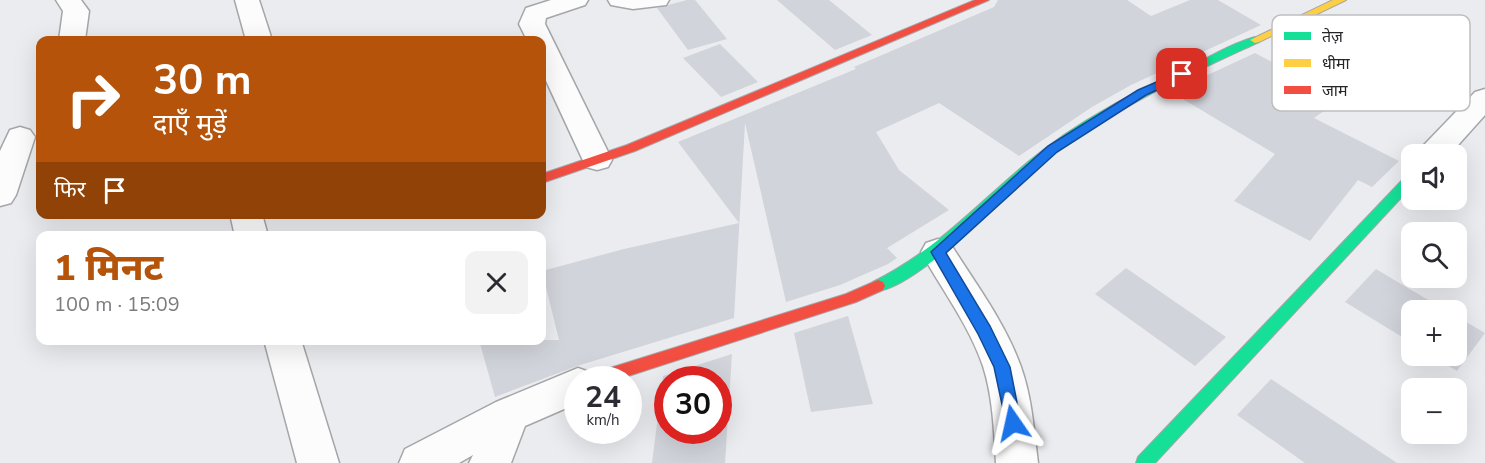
<!DOCTYPE html>
<html lang="hi">
<meta charset="utf-8">
<style>
body{margin:0;font-family:"Nunito Sans","Noto Sans Devanagari",sans-serif;background:#f2f2f3;color:#2b2b33;height:100vh;display:flex;flex-direction:column;font-size:22px;white-space:nowrap}
*{box-sizing:border-box;margin:0}
p{font-size:20px;color:#7c7c81}
.icon{flex:none;width:33px;height:33px;fill:none;stroke:currentColor;stroke-width:2;stroke-linecap:round;stroke-linejoin:round}
.map{position:relative;flex:1;overflow:hidden}
.side{position:absolute;left:36px;top:231px;width:510px;height:114px;display:flex;flex-direction:column;background:#fff;border-radius:12px;box-shadow:0 6px 24px #0002}
.side>*{flex:none}
.banner{position:absolute;left:36px;top:36px;width:510px;height:183px;border-radius:12px;box-shadow:0 6px 24px #0002;background:#b45309;color:#fff;overflow:hidden}
.controls{position:absolute;left:1401px;top:144px;display:grid;gap:12px}
.controls a{display:grid;place-items:center;width:66px;height:66px;border-radius:12px;background:#fff;box-shadow:0 6px 24px #0002;font-size:30px}
.speed{position:absolute;left:564px;top:366px;display:flex;gap:12px;font-size:30px;font-weight:700;text-align:center}
.speed>*{display:grid;place-content:center;width:78px;height:78px;border-radius:50%;background:#fff;box-shadow:0 6px 24px #0002;line-height:1}
.speed small{font-size:15px;font-weight:400}
.speed .limit{border:9px solid #d22;background:#fff;color:#111}
.pin{position:absolute;display:grid;place-items:center;width:51px;height:51px;color:#fff;margin:-26px;border-radius:12px;box-shadow:0 3px 9px #0006}
.me{position:absolute;width:66px;margin:-33px;rotate:349deg;stroke-linejoin:round;filter:drop-shadow(0 0 4px #0008)}
.turn{display:flex;align-items:center;gap:21px;height:126px;padding:0 18px;font-size:27px}
.turn .icon{width:78px;height:78px;stroke-width:2.5}
.turn b{display:block;font-size:42px;line-height:51px}
.then{display:flex;align-items:center;height:57px;padding:0 18px;background:#0003;gap:12px;font-size:22px}
.round{display:grid;place-items:center;flex:none;width:63px;height:63px;border-radius:12px;background:#f2f2f3}
.summary{display:flex;align-items:center;justify-content:space-between;height:102px;padding:0 18px}
h1{font-size:36px;font-weight:800;line-height:45px;color:#b45309}
.map>svg:first-child{display:block}
.building{fill:#d2d4db;fill-rule:evenodd}
.lines{fill:none;stroke-linecap:round;stroke-linejoin:round}
.street-casing{stroke:#a5a6a8;stroke-width:3}
.fast-casing{stroke:#a5a6a8;stroke-width:2}
.slow-casing{stroke:#a5a6a8;stroke-width:2}
.jam-casing{stroke:#a5a6a8;stroke-width:2}
.street{fill:#fcfcfd;fill-rule:evenodd}
.fast{fill:#16e098;fill-rule:evenodd}
.slow{fill:#ffcf43;fill-rule:evenodd}
.jam{fill:#f24e42;fill-rule:evenodd}
.route{fill:#1a73e8;stroke:#114b97;stroke-width:1.5}
.key{fill:#fff;stroke:#bebebe;stroke-width:1.5}
.key-label{font-size:16px;fill:#252628}
</style>
<div class="map">
<svg width="1485" height="463" viewBox="0 0 1485 463">
<rect width="100%" height="100%" fill="#ebecf0"/>
<g class="building">
<path d="M 687,0 L 695,0 L 727,39 L 688,50 L 657,8 Z"/>
<path d="M 777,0 L 829,0 L 872,35 L 835,50 Z"/>
<path d="M 998,0 L 1127,0 L 1151,16 L 1190,0 L 1218,0 L 1261,25 L 1131,85 L 1092,107 L 1019,156 L 939,103 L 876,132 L 899,170 L 949,210 L 887,248 L 897,258 L 888,264 L 840,285 L 786,302 L 745,123 L 734,318 L 577,366 L 495,397 L 479,340 L 559,340 L 542,271 L 624,249 L 739,223 L 678,142 L 856,69 L 854,67 L 994,7 Z"/>
<path d="M 720,44 L 758,82 L 721,97 L 683,58 Z"/>
<path d="M 1255,53 L 1341,99 L 1314,118 L 1399,161 L 1372,187 L 1358,180 L 1310,241 L 1234,201 L 1275,154 L 1171,92 Z"/>
<path d="M 1126,268 L 1226,337 L 1195,366 L 1095,294 Z"/>
<path d="M 1376,269 L 1406,287 L 1446,310 L 1412,310 L 1412,343 L 1345,302 Z"/>
<path d="M 848,316 L 873,404 L 811,412 L 794,333 Z"/>
<path d="M 1456,316 L 1485,333 L 1457,371 L 1432,356 L 1456,356 Z"/>
<path d="M 732,354 L 725,463 L 652,463 L 663,376 ZM 668,380 L 718,380 L 718,430 L 668,430 Z"/>
<path d="M 1271,379 L 1397,463 L 1305,463 L 1237,415 Z"/>
</g>
<g class="lines">
<defs>
<g id="street">
<path d="M 56,0 L 81,0 L 89,11 L 85,40 L 59,40 L 63,11 Z"/>
<path d="M 235,0 L 259,0 L 272,40 L 246,40 Z"/>
<path d="M 551,0 L 588,0 L 585,5 L 546,18 L 545,24 L 612,160 L 608,167 L 597,170 L 586,167 L 542,72 L 542,40 L 527,40 L 519,24 L 526,8 Z"/>
<path d="M 608,0 L 669,0 L 666,5 L 633,9 L 611,5 Z"/>
<path d="M 1485,89 L 1485,115 L 1450,154 L 1418,154 L 1422,147 L 1475,92 Z"/>
<path d="M 20,127 L 30,130 L 35,137 L 16,195 L 11,203 L 0,206 L 0,151 L 10,130 Z"/>
<path d="M 230,214 L 262,214 L 268,236 L 235,236 Z"/>
<path d="M 938,239 L 950,243 C 975,283 1005,322 1021,367 C 1032,398 1034,431 1038,463 L 996,463 C 994,431 993,397 983,366 C 969,325 942,290 921,252 L 926,243 Z"/>
<path d="M 264,340 L 301,340 L 339,463 L 297,463 Z"/>
<path d="M 578,368 L 592,373 L 595,380 L 578,380 L 578,403 L 525,426 L 511,463 L 469,463 L 473,455 L 459,463 L 399,463 L 405,449 L 496,402 Z"/>
</g>
<g id="fast">
<path d="M 1255,37 L 1260,40 L 1259,42 C 1190,74 1120,105 1059,150 C 1035,168 1013,190 991,210 C 973,228 897,298 873,290 L 871,286 L 873,282 C 938,249 974,207 1028,162 C 1078,120 1137,91 1197,63 C 1215,54 1235,42 1255,37 Z"/>
<path d="M 1412,173 L 1412,186 L 1155,463 L 1136,463 L 1138,457 L 1408,174 Z"/>
</g>
<path id="slow" d="M 1333,0 L 1346,0 L 1259,42 L 1255,43 L 1250,40 Z"/>
<g id="jam">
<path d="M 975,0 L 989,0 L 635,151 L 542,183 L 542,174 L 627,145 Z"/>
<path d="M 878,280 L 883,282 L 885,286 L 883,290 L 856,302 L 616,380 L 586,380 L 588,375 L 594,373 L 846,294 Z"/>
</g>
</defs>
<use href="#street" class="street-casing"/>
<use href="#fast" class="fast-casing"/>
<use href="#slow" class="slow-casing"/>
<use href="#jam" class="jam-casing"/>
<use href="#street" class="street"/>
<use href="#fast" class="fast"/>
<use href="#slow" class="slow"/>
<use href="#jam" class="jam"/>
</g>
<path class="route" d="M 1182,71 L 1186,72 L 1186,77 L 1146,95 L 1057,152 L 946,253 L 990,326 L 1010,367 L 1021,423 L 1019,428 L 1013,430 L 1007,428 L 994,367 L 978,334 L 931,252 L 1048,146 L 1138,90 Z"/>
<rect x="1272" y="15" width="198" height="96" rx="9" class="key"/>
<rect x="1284" y="32" width="27" height="8" fill="#16e098"/>
<rect x="1284" y="59" width="27" height="8" fill="#ffcf43"/>
<rect x="1284" y="86" width="27" height="8" fill="#f24e42"/>
<g class="key-label">
<text x="1322" y="42">तेज़</text>
<text x="1322" y="69">धीमा</text>
<text x="1322" y="96">जाम</text>
</g>
</svg>
<div class="controls">
<a><svg class="icon" aria-label="sound" viewBox="0 0 24 24"><path d="M4 9h4l5-4v14l-5-4H4zM17 9q2 3 0 6"/></svg></a>
<a><svg class="icon" aria-label="search" viewBox="0 0 24 24"><circle cx="10" cy="10" r="6"/><path d="M15 15l6 6"/></svg></a>
<a>+</a>
<a>−</a>
</div>
<div class="speed"><div>24<small>km/h</small></div><div class="limit">30</div></div>
<div class="pin" style="left:1182px;top:74px;background:#d93025"><svg class="icon" aria-label="arrive" viewBox="0 0 24 24"><path d="M6 21V4h12l-3 4 3 4H6"/></svg></div>
<svg class="me" style="left:1013px;top:423px" viewBox="-20 -20 40 40"><path d="M0-17L14 15 0 8-14 15z" fill="#1a73e8" stroke="#fff" stroke-width="4"/></svg>
<div class="banner">
<div class="turn"><svg class="icon" aria-label="right" viewBox="0 0 24 24"><path d="M7 20v-9h11M14 6l5 5-5 5"/></svg><div><b>30 m</b>दाएँ मुड़ें</div></div>
<div class="then">फिर<svg class="icon" aria-label="arrive" viewBox="0 0 24 24"><path d="M6 21V4h12l-3 4 3 4H6"/></svg></div>
</div>
<section class="side">
<div class="summary"><div><h1>1 मिनट</h1><p>100 m · 15:09</p></div><a class="round"><svg class="icon" aria-label="close" viewBox="0 0 24 24"><path d="M6 6l12 12M18 6L6 18"/></svg></a></div>
</section>
</div>
